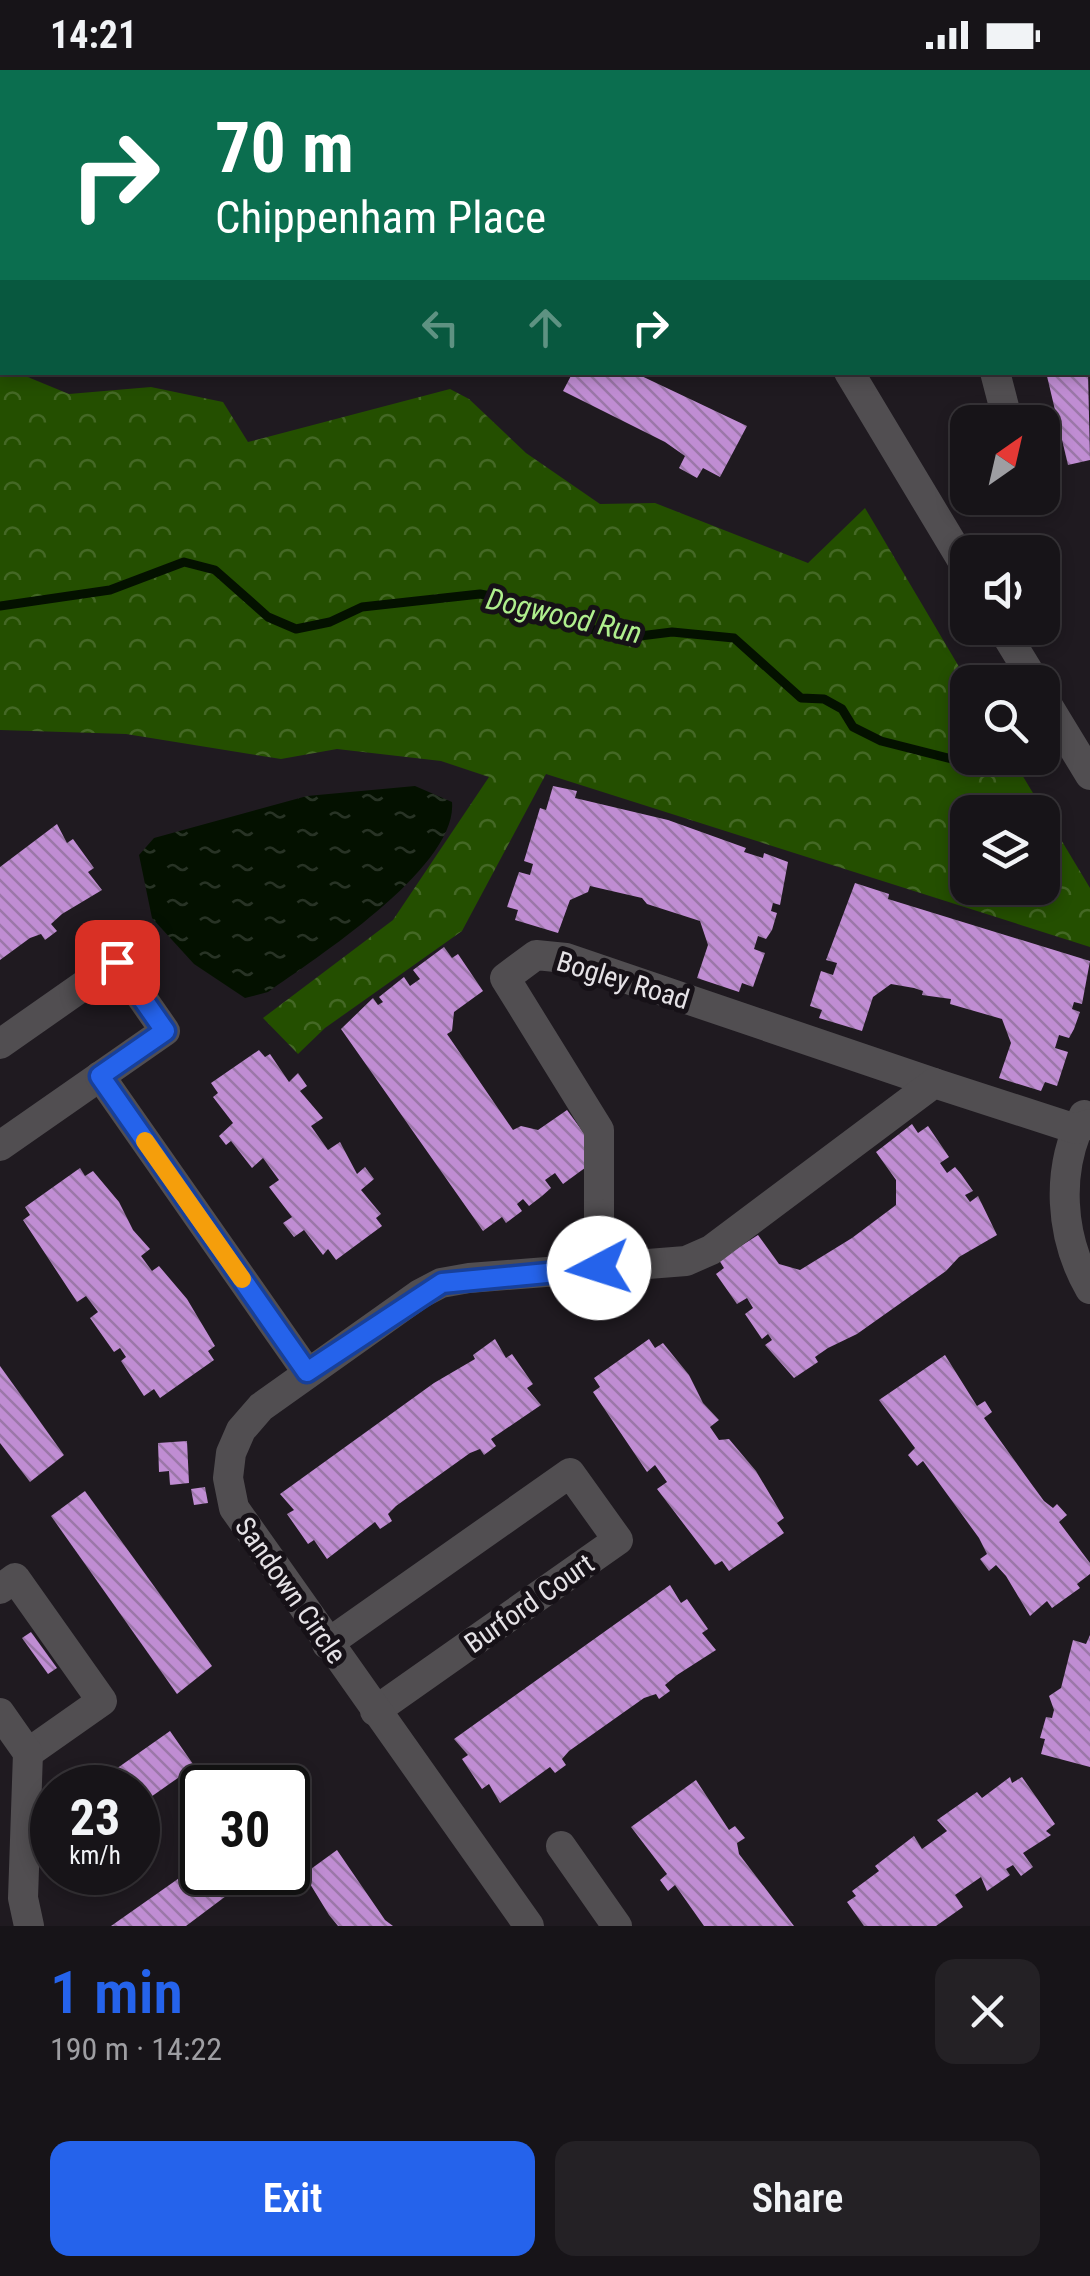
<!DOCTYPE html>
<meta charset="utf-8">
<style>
body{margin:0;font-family:"Roboto Condensed",sans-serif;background:#242125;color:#f1f3f6;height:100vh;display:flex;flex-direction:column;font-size:38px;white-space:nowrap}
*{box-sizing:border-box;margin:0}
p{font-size:32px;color:#9e9ea2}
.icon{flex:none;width:55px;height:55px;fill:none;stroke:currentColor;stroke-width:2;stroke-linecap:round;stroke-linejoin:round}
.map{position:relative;height:1856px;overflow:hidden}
.details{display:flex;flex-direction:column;background:#171418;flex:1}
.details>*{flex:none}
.guide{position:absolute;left:0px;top:0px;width:1090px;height:305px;box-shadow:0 5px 15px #0003,0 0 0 2px #363337;background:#0b6e4f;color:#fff;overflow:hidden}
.needle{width:65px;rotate:34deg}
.controls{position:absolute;left:950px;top:335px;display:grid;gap:20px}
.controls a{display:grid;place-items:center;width:110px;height:110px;border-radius:20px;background:#171418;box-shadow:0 5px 15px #0003,0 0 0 2px #363337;font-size:50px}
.speed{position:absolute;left:30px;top:1695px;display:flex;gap:20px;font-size:50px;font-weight:700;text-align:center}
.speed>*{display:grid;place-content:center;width:130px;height:130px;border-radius:50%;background:#171418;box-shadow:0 5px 15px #0003,0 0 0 2px #363337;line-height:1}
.speed small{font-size:25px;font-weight:400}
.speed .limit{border:5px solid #111;border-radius:15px;background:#fff;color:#111}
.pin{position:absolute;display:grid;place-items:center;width:85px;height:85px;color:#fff;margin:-42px;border-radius:20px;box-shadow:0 5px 15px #0006}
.me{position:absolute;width:110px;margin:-55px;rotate:265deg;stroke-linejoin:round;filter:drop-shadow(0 0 8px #0008)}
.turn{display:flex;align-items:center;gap:35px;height:210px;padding:0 50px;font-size:45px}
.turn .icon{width:130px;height:130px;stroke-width:2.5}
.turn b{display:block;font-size:70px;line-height:85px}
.lanes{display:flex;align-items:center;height:95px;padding:0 50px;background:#0003;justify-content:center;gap:50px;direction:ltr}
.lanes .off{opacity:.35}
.round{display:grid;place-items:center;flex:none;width:105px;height:105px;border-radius:20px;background:#242125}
.headline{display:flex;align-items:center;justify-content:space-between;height:170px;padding:0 50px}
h1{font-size:60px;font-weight:600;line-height:75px;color:#2563eb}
.cta{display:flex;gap:20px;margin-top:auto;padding:20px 50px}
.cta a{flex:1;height:115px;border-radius:20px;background:#2563eb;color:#fff;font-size:40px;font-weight:600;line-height:115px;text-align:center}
.cta a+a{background:#242125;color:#f1f3f6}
.status{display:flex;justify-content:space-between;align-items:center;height:70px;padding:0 50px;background:#171418;direction:ltr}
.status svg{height:28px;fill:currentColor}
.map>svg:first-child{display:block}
.forest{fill:url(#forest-crowns);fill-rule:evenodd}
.water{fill:url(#water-ripples)}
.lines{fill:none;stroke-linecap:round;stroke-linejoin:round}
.stream{stroke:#041100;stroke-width:9}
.building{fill:url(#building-back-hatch)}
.minor{stroke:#514e51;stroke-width:30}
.route-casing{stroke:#184099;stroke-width:25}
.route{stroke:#2563eb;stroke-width:18}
.slow{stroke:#f59e0b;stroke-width:18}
.labels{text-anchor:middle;stroke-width:10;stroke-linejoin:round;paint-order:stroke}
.street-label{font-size:28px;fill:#e5e2e6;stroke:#161117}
.water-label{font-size:30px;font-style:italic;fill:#afef8d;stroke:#161117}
</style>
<div class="status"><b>14:21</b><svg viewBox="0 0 49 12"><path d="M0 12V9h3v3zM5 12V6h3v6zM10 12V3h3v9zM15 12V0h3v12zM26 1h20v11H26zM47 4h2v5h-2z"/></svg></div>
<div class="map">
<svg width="1090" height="1856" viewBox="0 0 1090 1856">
<defs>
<pattern id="forest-crowns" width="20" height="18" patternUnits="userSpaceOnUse" patternTransform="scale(2.5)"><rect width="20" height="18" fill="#244f00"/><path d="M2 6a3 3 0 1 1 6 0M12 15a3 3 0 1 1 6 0" fill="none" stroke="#446825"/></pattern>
<pattern id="water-ripples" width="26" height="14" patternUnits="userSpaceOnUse" patternTransform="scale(2.5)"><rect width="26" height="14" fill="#041100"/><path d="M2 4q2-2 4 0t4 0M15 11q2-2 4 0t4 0" fill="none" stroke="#283325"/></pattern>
<pattern id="building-back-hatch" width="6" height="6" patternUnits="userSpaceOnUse" patternTransform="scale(2.5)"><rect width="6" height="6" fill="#c08dd3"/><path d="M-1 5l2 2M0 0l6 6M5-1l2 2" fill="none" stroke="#9b77a8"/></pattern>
</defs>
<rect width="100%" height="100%" fill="#1f1a20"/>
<path class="forest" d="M 0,301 L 18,303 L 69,324 L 151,317 L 223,332 L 248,372 L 450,319 L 469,329 L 526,383 L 600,434 L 655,433 L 808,493 L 865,438 L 968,612 L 968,688 L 1012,688 L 1090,818 L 1090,877 L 546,704 L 462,861 L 325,958 L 298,984 L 263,948 L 393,850 L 489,707 L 441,691 L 337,679 L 281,689 L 126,664 L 0,660 ZM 968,742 L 1042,742 L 1042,818 L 968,818 Z"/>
<path class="water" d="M 415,716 L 452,732 C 458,797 316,888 268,922 L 245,928 L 194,894 L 152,848 L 139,785 L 154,768 L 307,726 Z"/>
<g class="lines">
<path class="stream" d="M 0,536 L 110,520 L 184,492 L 215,500 L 268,547 L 296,559 L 330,552 L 362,537 L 480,524 L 518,531 L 590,559 L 632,567 L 672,562 L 734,568 L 801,628 L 824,629 L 842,639 L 853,657 L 881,671 L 999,701"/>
</g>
<g class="building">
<path d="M 573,302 L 633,302 L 747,356 L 720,407 L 703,398 L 697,408 L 679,398 L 685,386 L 665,372 L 563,321 Z"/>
<path d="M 1046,302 L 1088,302 L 1090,390 L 1068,395 Z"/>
<path d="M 553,716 L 577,721 L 575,728 L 668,750 L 746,778 L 744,782 L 763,788 L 764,783 L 788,792 L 780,835 L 773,833 L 771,841 L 777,843 L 772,860 L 766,869 L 758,866 L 754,879 L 765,883 L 753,917 L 742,913 L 739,922 L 697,908 L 708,875 L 700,851 L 647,834 L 642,828 L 590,816 L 588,822 L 570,830 L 558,863 L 515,850 L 518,840 L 507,837 L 519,802 L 530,805 L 533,794 L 524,791 L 540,738 L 546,740 Z"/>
<path d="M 57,754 L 67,773 L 73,769 L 94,798 L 88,802 L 102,820 L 62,844 L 51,854 L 57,861 L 45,870 L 41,864 L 30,868 L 0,890 L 0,797 Z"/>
<path d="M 855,813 L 889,824 L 888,829 L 1090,891 L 1082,934 L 1074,932 L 1072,939 L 1080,942 L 1074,959 L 1069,968 L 1059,965 L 1055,978 L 1068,982 L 1057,1016 L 1045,1012 L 1041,1021 L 999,1008 L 1011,973 L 1002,949 L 950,934 L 951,929 L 922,925 L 923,921 L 914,918 L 891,914 L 873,927 L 862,961 L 819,948 L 822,940 L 810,936 L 821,901 L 833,905 L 837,893 L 826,890 Z"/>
<path d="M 444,877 L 452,888 L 458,884 L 483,921 L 454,942 L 452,961 L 447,964 L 513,1060 L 521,1056 L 538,1060 L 567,1040 L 594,1077 L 593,1092 L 563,1114 L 555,1103 L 545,1110 L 551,1118 L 542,1126 L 529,1136 L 523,1129 L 517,1134 L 522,1141 L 506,1153 L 502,1147 L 483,1161 L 341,959 L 373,928 L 378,935 L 383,932 L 379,927 L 404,907 L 410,916 L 420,909 L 413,900 Z"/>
<path d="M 259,980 L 265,987 L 270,984 L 289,1012 L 298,1003 L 307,1016 L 300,1021 L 323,1048 L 311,1056 L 328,1080 L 340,1072 L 357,1104 L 365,1097 L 374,1109 L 361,1120 L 381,1144 L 376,1148 L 382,1156 L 336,1190 L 328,1179 L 323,1185 L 304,1160 L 294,1167 L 283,1153 L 292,1147 L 269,1117 L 279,1110 L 263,1088 L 252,1098 L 231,1071 L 226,1075 L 219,1066 L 233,1053 L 213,1027 L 218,1023 L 211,1013 Z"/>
<path d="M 912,1054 L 918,1063 L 928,1056 L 949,1087 L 940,1093 L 947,1103 L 955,1097 L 961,1104 L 973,1121 L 965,1125 L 970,1132 L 978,1126 L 997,1165 L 959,1187 L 946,1201 L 857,1264 L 828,1278 L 815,1287 L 818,1292 L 794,1308 L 765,1275 L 772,1270 L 768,1264 L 762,1269 L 745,1244 L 753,1238 L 747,1228 L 737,1234 L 716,1204 L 724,1198 L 719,1190 L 758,1165 L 779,1194 L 800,1200 L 852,1168 L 896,1135 L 896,1110 L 876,1082 Z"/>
<path d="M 80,1098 L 85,1106 L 93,1101 L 119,1132 L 133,1160 L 150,1179 L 141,1186 L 152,1201 L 159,1196 L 187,1229 L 215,1276 L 208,1281 L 214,1290 L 160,1328 L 154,1319 L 144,1326 L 121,1291 L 126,1287 L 120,1278 L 114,1282 L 90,1248 L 98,1242 L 86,1226 L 77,1232 L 23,1150 L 30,1145 L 25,1137 Z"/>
<path d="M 495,1269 L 506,1288 L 512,1284 L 533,1314 L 527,1318 L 541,1335 L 491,1369 L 496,1376 L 484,1385 L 480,1379 L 470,1383 L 396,1436 L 388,1444 L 392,1451 L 380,1459 L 375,1452 L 327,1489 L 314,1470 L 308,1474 L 287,1444 L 294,1440 L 280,1424 L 434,1313 L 475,1289 L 473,1285 Z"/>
<path d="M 649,1269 L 655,1278 L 663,1273 L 689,1305 L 703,1333 L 719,1350 L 710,1357 L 719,1370 L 729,1369 L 756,1401 L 784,1448 L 777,1453 L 784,1463 L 729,1501 L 722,1491 L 715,1495 L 657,1419 L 667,1412 L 655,1395 L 647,1402 L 593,1322 L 600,1317 L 594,1308 Z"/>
<path d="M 945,1285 L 977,1336 L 985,1331 L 992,1342 L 984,1348 L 1030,1412 L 1044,1431 L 1053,1438 L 1057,1434 L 1067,1445 L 1059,1452 L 1090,1493 L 1090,1504 L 1077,1514 L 1080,1518 L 1052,1538 L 1047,1531 L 1030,1546 L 1006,1506 L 996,1495 L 989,1501 L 980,1489 L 987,1484 L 979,1468 L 923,1391 L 917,1396 L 908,1385 L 915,1378 L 879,1330 Z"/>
<path d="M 0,1296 L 64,1385 L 30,1412 L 0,1373 Z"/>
<path d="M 187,1371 L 189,1413 L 170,1415 L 169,1401 L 159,1402 L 158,1373 Z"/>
<path d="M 205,1417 L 208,1433 L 194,1435 L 191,1419 Z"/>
<path d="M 85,1421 L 212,1596 L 177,1624 L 51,1446 Z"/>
<path d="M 670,1515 L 681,1533 L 687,1529 L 708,1559 L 702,1563 L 716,1580 L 677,1605 L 665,1615 L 670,1621 L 659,1629 L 656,1624 L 644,1628 L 569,1681 L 562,1689 L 566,1695 L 555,1703 L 550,1697 L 500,1733 L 489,1714 L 482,1719 L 462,1689 L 468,1685 L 454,1669 Z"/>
<path d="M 31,1562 L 57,1598 L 48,1604 L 22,1568 Z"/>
<path d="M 1090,1565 L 1090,1697 L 1041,1684 L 1045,1669 L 1040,1668 L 1046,1647 L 1052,1648 L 1054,1640 L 1049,1626 L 1061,1618 L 1073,1570 L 1086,1574 Z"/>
<path d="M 170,1661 L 193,1694 L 185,1703 L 138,1736 L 138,1718 L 89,1718 Z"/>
<path d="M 1010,1707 L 1012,1713 L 1022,1707 L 1055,1754 L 1046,1761 L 1051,1765 L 1023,1783 L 1033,1797 L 1021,1806 L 1013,1795 L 1006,1799 L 1010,1805 L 987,1821 L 981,1807 L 955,1825 L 963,1837 L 936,1856 L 864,1856 L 847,1832 L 856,1826 L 852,1821 L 879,1801 L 875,1796 L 914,1766 L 922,1779 L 947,1761 L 937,1750 L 977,1722 L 982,1728 Z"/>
<path d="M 696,1710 L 729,1760 L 735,1756 L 745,1768 L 737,1773 L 739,1784 L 794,1856 L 704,1856 L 675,1815 L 668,1821 L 660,1810 L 667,1804 L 631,1757 Z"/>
<path d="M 337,1780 L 385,1850 L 393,1856 L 338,1856 L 329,1845 L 304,1804 Z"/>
<path d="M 202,1792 L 202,1802 L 258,1802 L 186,1856 L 111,1856 Z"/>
</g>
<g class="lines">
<g class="minor">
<path d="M 372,0 L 373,2"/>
<path d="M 667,0 L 669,2"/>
<path d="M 903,0 L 904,2"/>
<path d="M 1088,73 L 1090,73"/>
<path d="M 0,90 L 2,90"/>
<path d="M 849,302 L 968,500"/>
<path d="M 995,302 L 1008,352"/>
<path d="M 1002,558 L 1035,612"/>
<path d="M 1042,626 L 1090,705"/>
<path d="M 0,974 L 117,892 L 165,961 L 0,1076"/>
<path d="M 100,1006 L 307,1302"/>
<path d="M 1084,1045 C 1055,1100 1060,1167 1090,1219"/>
<path d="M 599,1198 L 599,1060 L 505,908 L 536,885 L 566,888 L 934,1013"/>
<path d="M 0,1519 L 15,1508 L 102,1631 L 28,1683"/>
<path d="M 327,1574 L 570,1403 L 618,1470 L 375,1641"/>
<path d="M 0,1643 L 28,1683 L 23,1828 L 29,1856"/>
<path d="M 561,1776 L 617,1856"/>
<path d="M 529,1856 L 234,1438 L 228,1408 L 231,1383 L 241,1360 L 261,1337 L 420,1224 L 441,1213 L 469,1208 L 686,1191 L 711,1180 L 934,1013 L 1076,1059 L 1090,1054"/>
</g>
</g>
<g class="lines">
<defs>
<path id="route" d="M 117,892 L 165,961 L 100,1006 L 307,1302 L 442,1213 L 599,1198"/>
</defs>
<use href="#route" class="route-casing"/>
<use href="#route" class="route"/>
<path class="slow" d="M 145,1071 L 242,1209"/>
</g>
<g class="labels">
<g class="street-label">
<text transform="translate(623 910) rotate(17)" y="10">Bogley Road</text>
<text transform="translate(291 1520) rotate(55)" y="10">Sandown Circle</text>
<text transform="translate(529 1533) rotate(-35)" y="10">Burford Court</text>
</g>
<g class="water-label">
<text transform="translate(564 546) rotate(13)" y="10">Dogwood Run</text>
</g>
</g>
</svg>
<div class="controls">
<a><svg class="needle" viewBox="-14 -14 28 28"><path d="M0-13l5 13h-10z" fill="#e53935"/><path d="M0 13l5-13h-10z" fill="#9e9ea2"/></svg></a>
<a><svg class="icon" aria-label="sound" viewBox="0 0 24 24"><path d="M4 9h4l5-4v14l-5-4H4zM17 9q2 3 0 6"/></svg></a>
<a><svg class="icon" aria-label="search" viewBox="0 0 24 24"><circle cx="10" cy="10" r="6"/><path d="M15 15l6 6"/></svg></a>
<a><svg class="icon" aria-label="layers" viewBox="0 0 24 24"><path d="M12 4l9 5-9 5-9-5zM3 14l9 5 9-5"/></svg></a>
</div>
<div class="speed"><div>23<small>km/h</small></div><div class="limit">30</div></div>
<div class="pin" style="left:117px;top:892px;background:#d93025"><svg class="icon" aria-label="arrive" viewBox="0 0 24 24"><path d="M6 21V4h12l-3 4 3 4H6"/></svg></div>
<svg class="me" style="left:599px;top:1198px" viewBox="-20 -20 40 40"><circle r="19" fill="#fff"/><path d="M0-13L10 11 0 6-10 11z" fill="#2563eb"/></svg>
<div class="guide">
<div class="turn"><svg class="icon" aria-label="right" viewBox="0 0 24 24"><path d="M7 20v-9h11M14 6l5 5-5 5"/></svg><div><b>70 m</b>Chippenham Place</div></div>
<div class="lanes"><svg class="icon off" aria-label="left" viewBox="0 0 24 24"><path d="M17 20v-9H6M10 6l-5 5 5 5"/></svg><svg class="icon off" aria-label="ahead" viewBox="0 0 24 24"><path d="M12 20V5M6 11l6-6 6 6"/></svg><svg class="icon" aria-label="right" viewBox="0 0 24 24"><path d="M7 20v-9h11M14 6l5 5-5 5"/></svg></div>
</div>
</div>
<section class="details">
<div class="headline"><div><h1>1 min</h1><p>190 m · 14:22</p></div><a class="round"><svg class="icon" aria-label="close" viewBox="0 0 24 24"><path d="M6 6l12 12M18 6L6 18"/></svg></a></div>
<div class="cta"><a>Exit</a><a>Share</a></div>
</section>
